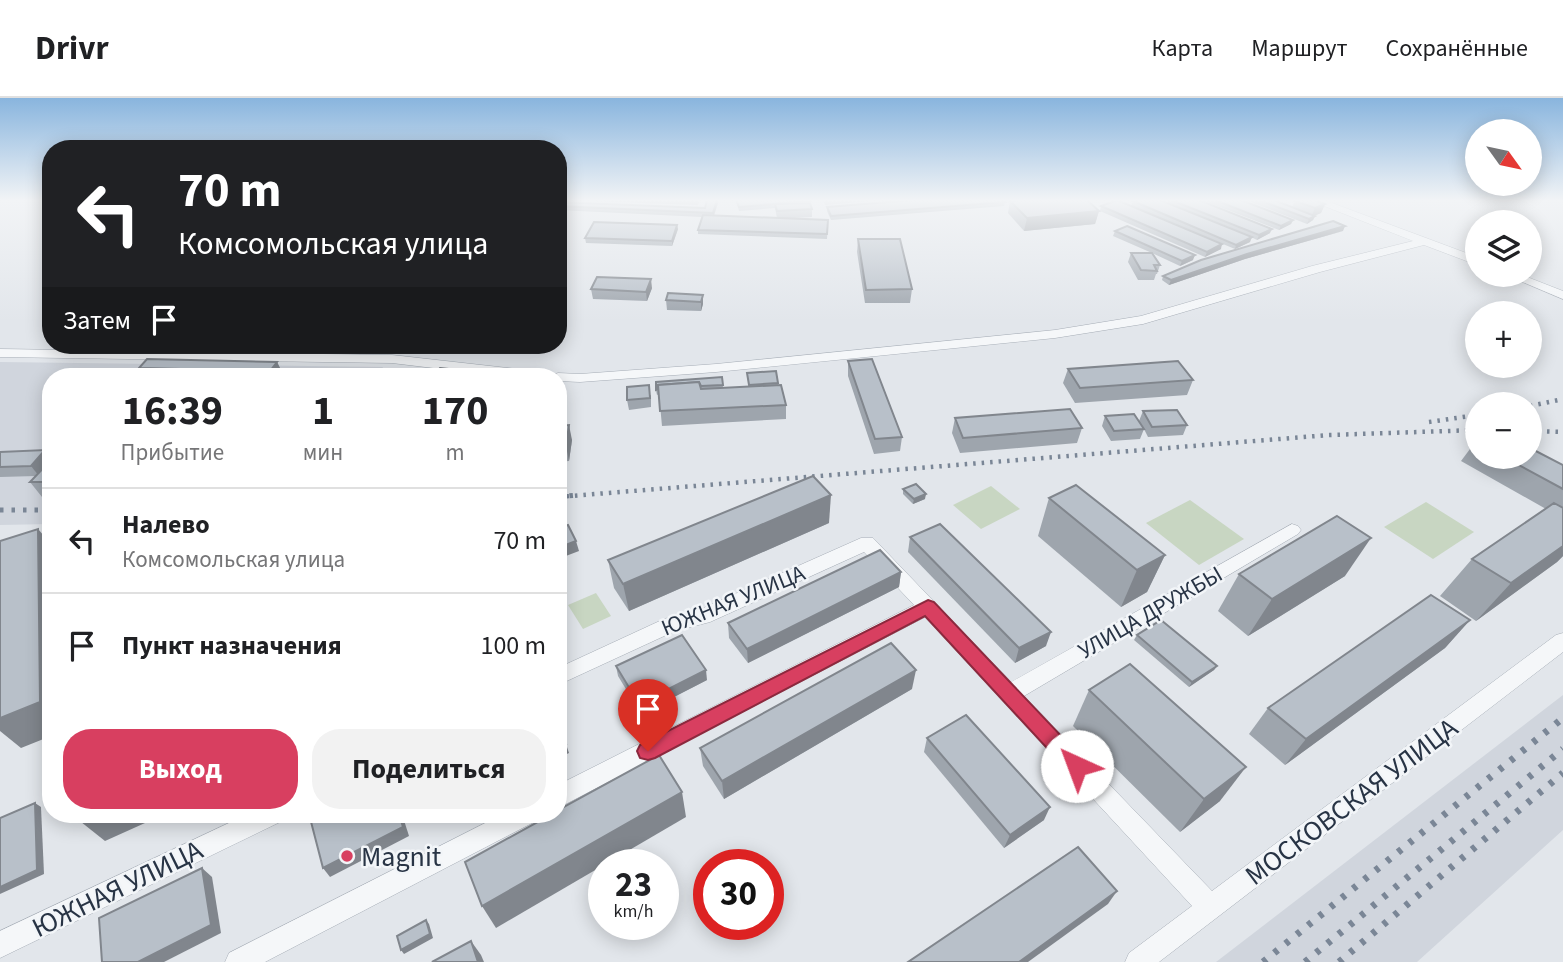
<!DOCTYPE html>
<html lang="ru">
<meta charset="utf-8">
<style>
body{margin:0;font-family:"Source Sans 3",sans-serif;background:#f2f2f2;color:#202124;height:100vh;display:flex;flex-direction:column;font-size:26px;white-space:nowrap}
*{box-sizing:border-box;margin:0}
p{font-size:23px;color:#757577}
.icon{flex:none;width:38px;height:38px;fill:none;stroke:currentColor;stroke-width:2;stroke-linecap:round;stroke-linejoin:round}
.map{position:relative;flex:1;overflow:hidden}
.sheet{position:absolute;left:42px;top:270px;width:525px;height:455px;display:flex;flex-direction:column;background:#fff;border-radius:28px;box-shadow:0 4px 18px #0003}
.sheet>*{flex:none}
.top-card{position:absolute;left:42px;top:42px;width:525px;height:214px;border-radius:28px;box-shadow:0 4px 18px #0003;background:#202124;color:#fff;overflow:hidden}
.needle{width:46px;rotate:123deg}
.tools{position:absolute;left:1465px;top:21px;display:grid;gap:14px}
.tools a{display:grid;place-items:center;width:77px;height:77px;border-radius:50%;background:#fff;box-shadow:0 4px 18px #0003;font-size:35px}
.speed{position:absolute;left:588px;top:751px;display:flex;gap:14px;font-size:35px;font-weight:700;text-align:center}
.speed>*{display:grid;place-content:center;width:91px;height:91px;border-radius:50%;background:#fff;box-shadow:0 4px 18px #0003;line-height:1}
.speed small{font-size:18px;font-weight:400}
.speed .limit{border:10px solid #d22;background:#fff;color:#111}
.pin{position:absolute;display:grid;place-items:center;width:60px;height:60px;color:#fff;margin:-72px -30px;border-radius:50% 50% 50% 0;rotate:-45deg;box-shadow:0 0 7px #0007}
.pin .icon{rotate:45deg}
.me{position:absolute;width:77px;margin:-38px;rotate:317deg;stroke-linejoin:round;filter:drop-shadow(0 0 5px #0008)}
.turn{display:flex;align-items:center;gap:24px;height:147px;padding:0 21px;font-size:32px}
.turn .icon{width:91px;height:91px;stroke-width:2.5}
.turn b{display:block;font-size:49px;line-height:60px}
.then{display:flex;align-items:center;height:66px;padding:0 21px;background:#0003;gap:14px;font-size:26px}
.eta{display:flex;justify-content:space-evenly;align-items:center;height:119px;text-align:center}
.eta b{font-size:42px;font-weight:700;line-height:49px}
.button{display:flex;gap:14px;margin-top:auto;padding:14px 21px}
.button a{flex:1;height:80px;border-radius:28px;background:#d83f60;color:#fff;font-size:28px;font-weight:700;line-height:80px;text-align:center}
.button a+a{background:#f2f2f2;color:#202124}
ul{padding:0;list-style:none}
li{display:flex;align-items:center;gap:21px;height:105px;padding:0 21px;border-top:2px solid #e0e0e0}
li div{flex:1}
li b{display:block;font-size:26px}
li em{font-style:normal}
header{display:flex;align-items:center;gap:42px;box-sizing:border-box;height:98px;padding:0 35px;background:#fff;border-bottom:2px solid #e0e0e0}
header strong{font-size:33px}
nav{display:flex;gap:38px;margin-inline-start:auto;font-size:24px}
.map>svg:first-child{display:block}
.built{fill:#d0d5dd}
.green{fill:#c8d6c2}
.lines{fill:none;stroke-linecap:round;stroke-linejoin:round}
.minor-casing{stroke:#a6adb6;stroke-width:1}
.minor{fill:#f5f7f9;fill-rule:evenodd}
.rail-far2{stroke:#7a8696;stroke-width:4.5;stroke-dasharray:2.5 6;stroke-linecap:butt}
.rail-far1{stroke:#7a8696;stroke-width:5;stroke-dasharray:3.5 8;stroke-linecap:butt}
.rail{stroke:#7a8696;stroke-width:7;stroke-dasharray:4.5 10;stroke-linecap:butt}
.wall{fill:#9ea5ad}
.shaded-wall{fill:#81868d}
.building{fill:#b8c0c9;stroke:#81868d;stroke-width:2}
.route{fill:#d83f60;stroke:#8c293e;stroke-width:2}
.poi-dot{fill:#d83f60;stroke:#f2f5f8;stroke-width:2.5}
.labels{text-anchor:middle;stroke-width:5;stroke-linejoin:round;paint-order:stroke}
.street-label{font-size:23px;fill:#283445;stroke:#f2f5f8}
.near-street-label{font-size:28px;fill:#283445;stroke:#f2f5f8}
.near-poi-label{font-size:28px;fill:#283445;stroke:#f2f5f8;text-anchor:start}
</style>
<header>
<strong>Drivr</strong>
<nav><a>Карта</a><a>Маршрут</a><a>Сохранённые</a></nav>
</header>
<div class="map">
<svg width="1563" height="864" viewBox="0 0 1563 864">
<rect width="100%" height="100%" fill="#e2e6eb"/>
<g class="built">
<path d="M 0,264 L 383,269 L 379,278 L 51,278 L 51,426 L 0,427 Z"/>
<path d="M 1563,597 L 1563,732 L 1417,864 L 1216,864 Z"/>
</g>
<g class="green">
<path d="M 991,388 L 1020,411 L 981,431 L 953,407 Z"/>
<path d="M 1190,402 L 1244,441 L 1199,467 L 1146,425 Z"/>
<path d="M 1426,404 L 1474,434 L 1433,461 L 1384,429 Z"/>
<path d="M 596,495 L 611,518 L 583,531 L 568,507 Z"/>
</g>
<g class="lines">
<defs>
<g id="minor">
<path d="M 1309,102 L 1324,102 L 1477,159 L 1477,167 L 1424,147 L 1320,174 L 1143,226 L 1055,240 L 716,274 L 580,284 L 558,283 L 558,278 L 551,278 L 558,275 L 580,276 L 716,266 L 1055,232 L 1141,218 L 1312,168 L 1413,143 Z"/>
<path d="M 1506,177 L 1522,177 L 1563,193 L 1563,201 Z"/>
<path d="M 0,251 L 392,257 L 543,274 L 550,278 L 500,278 L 392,265 L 0,259 Z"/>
<path d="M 1292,426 L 1298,428 L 1301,432 L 1298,436 L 1024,598 L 1212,793 L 1556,537 L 1563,535 L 1563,554 L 1159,864 L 1125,864 L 1129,855 L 1192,808 L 925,519 L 558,710 L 558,687 L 914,507 L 864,454 L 710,524 L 675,533 L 558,587 L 558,570 L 664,521 L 699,512 L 861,440 L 873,440 L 1011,584 Z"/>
<path d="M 248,716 L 284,716 L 280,724 L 0,860 L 0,833 Z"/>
<path d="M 503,716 L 538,716 L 534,724 L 265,864 L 225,864 L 229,855 Z"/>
</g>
</defs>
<use href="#minor" class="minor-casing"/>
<use href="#minor" class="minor"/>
<g class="rail-far2">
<path d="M 1530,308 L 1563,301"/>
<path d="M 1429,324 L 1477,317"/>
<path d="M 1530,333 L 1563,334"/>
<path d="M 558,399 L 1329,337 L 1477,332"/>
</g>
<g class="rail-far1">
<path d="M 558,399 L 578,397"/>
<path d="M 0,412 L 51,412"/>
</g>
<g class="rail">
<path d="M 1263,864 L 1563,620"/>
<path d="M 1305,864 L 1563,651"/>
<path d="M 1339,864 L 1563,675"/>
</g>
</g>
<g class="wall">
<path d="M 558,102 L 700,102 L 698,107 Z"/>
<path d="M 719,102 L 714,118 L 777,120 L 775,110 L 739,113 L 736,102 L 809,102 L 812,111 L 812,119 L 794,120 L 828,122 L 827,141 L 698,136 L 698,132 L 702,119 L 558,112 L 558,104 L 705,110 Z"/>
<path d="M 823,102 L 885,102 L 825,107 Z"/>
<path d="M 1168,102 L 1199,102 L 1270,135 L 1257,142 L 1251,139 L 1250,144 L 1235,151 L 1131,108 L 1133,103 L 1167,105 Z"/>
<path d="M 1202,102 L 1241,102 L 1293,122 L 1291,126 L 1279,132 Z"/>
<path d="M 1246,102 L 1274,102 L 1292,109 L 1295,103 L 1325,106 L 1321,115 L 1314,118 L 1315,118 L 1313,122 L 1307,126 Z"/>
<path d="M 1010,103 L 1099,113 L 1095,126 L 1024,133 L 1008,115 Z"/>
<path d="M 1005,104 L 1004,108 L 831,122 L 827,113 L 827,109 Z"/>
<path d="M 1101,108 L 1221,151 L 1205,159 L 1100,113 Z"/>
<path d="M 678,131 L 672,148 L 586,145 L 585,140 Z"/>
<path d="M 1115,133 L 1193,162 L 1180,168 L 1152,155 L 1160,167 L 1157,176 L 1156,176 L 1154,182 L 1138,182 L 1128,164 L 1131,155 L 1152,155 L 1113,138 Z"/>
<path d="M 1343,133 L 1245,161 L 1169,187 L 1162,182 L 1163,178 Z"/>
<path d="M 858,141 L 912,191 L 910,205 L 865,205 L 857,154 Z"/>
<path d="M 652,190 L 647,203 L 593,201 L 591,191 Z"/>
<path d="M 703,197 L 703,206 L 701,213 L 667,212 L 666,202 Z"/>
<path d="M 848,263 L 902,339 L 900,353 L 874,356 L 848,278 Z"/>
<path d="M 277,264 L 284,278 L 273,278 L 270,273 L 273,278 L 144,278 L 139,270 Z"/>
<path d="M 1068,271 L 1193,282 L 1187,297 L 1075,305 L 1063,285 Z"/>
<path d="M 776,273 L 778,287 L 786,307 L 786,321 L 662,328 L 659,296 L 657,297 L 656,292 L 722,279 L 723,290 L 749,288 L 747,275 Z"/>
<path d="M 651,297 L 651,309 L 629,312 L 627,302 Z"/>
<path d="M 1143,313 L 1187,327 L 1183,337 L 1148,339 L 1144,331 L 1140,341 L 1111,343 L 1102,328 L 1105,318 L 1139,323 Z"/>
<path d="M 955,320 L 1082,330 L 1077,345 L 960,355 L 952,335 Z"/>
<path d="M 558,328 L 572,342 L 569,363 L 558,364 Z"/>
<path d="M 1476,343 L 1477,343 L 1477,359 L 1530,359 L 1563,367 L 1563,458 L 1557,464 L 1476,523 L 1440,498 L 1472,461 L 1546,411 L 1461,363 Z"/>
<path d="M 45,352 L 51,360 L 51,404 L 46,404 L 30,384 L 36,378 L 0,379 L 0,354 Z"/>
<path d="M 903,391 L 925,401 L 913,406 L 903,396 Z"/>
<path d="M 1049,400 L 1165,457 L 1147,494 L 1121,509 L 1038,438 Z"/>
<path d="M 829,425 L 629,513 L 614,490 L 608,462 Z"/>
<path d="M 910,439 L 1046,548 L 1015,565 L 908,454 Z"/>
<path d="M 901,474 L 899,489 L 748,565 L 729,540 L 728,525 Z"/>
<path d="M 1239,476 L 1345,478 L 1248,538 L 1218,513 Z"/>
<path d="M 1470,522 L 1445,550 L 1285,667 L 1249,636 L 1268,610 Z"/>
<path d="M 1137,537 L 1217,568 L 1214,572 L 1189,589 L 1134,542 Z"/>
<path d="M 616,568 L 707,582 L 641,616 L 618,578 Z"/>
<path d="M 912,591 L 724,701 L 703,668 L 700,650 Z"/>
<path d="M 1089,592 L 1220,703 L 1180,734 L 1073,628 Z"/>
<path d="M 927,640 L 1044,722 L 1004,750 L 924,654 Z"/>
</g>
<g class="shaded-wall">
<path d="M 717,102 L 719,102 L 713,119 L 713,115 Z"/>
<path d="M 1325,106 L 1321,115 L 1311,119 L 1315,110 Z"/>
<path d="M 1099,113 L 1095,126 L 1024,133 L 1027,120 Z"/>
<path d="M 1315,118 L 1313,122 L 1307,126 L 1309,121 Z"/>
<path d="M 1293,122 L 1291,126 L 1279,132 L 1281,128 Z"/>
<path d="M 677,127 L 678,131 L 672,148 L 672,143 Z"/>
<path d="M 1345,128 L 1343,133 L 1245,161 L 1169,187 L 1171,182 L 1247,156 Z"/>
<path d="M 1272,131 L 1270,135 L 1257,142 L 1259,137 Z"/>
<path d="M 1252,139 L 1250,144 L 1235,151 L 1236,147 Z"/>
<path d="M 1222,146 L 1221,151 L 1205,159 L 1207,154 Z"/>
<path d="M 1195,157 L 1193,162 L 1180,168 L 1182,163 Z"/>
<path d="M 651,181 L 652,190 L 647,203 L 646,194 Z"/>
<path d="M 703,197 L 703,206 L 701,213 L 701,204 Z"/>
<path d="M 277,264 L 284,278 L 273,278 L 270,273 Z"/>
<path d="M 569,327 L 572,342 L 569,363 L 566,348 Z"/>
<path d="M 45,352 L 51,360 L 51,364 L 39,378 L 31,368 Z"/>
<path d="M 926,396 L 925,401 L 913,406 L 914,401 Z"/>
<path d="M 831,397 L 829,425 L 629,513 L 623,486 Z"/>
<path d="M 38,431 L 51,446 L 51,638 L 21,650 L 0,633 L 0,620 Z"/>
<path d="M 1371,440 L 1345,478 L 1248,538 L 1272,501 Z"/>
<path d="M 576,443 L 579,453 L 558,461 L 558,450 Z"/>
<path d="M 1563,448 L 1563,458 L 1557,464 L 1476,523 L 1511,485 Z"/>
<path d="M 1165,457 L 1147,494 L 1121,509 L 1137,472 Z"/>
<path d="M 901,474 L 899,489 L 748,565 L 747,551 Z"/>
<path d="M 1470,522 L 1445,550 L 1285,667 L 1306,641 Z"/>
<path d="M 1051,534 L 1046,548 L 1015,565 L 1019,550 Z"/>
<path d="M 1217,568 L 1214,572 L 1189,589 L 1192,584 Z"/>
<path d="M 706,572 L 707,582 L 641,616 L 639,606 Z"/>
<path d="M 916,572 L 912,591 L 724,701 L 722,683 Z"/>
<path d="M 566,646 L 569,655 L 558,660 L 558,649 Z"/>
<path d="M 1246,669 L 1220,703 L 1180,734 L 1204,701 Z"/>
<path d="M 682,694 L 686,719 L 496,830 L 482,808 Z"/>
<path d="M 35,705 L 41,709 L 44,776 L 0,796 L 0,789 Z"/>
<path d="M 1050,709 L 1044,722 L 1004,750 L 1010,737 Z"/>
<path d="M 71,716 L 165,716 L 105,743 Z"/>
<path d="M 399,716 L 402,716 L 409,738 L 330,779 L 323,770 Z"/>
<path d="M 202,770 L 212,779 L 221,835 L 164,864 L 138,864 Z"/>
<path d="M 1117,793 L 1108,806 L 1028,864 L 1019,864 Z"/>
<path d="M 426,822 L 429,826 L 433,840 L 404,856 L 401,852 Z"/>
<path d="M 471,843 L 481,857 L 484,864 L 478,864 Z"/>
</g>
<g class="building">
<path d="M 707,102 L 717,102 L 713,115 L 558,108 L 558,104 L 705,110 Z"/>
<path d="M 736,102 L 809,102 L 810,103 L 739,109 Z"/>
<path d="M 913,102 L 1003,102 L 1005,104 L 831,118 L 827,109 Z"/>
<path d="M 1017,102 L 1087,102 L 1099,113 L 1027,120 L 1010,103 Z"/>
<path d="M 1117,102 L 1222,146 L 1207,154 L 1101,108 Z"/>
<path d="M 1136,102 L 1160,102 L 1252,139 L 1236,147 L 1133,103 Z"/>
<path d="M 1171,102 L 1199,102 L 1272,131 L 1259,137 Z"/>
<path d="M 1215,102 L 1241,102 L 1293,122 L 1281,128 Z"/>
<path d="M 1259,102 L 1274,102 L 1315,118 L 1309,121 Z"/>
<path d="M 1297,102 L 1315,102 L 1325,106 L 1315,110 L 1295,103 Z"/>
<path d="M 810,105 L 812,111 L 777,113 L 775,106 Z"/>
<path d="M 703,117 L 828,122 L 827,136 L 698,132 Z"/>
<path d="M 1333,123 L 1345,128 L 1247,156 L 1171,182 L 1163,178 L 1201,162 Z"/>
<path d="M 594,124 L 677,127 L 672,143 L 585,140 Z"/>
<path d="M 1127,128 L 1195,157 L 1182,163 L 1115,133 Z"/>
<path d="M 858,141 L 900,141 L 912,191 L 866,192 Z"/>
<path d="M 1131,155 L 1152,155 L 1160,167 L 1154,167 L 1157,173 L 1141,172 Z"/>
<path d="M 597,179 L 651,181 L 646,194 L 591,191 Z"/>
<path d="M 668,195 L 703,197 L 701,204 L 666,202 Z"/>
<path d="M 147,261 L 277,264 L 270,273 L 139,270 Z"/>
<path d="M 872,261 L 902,339 L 875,341 L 848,263 Z"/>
<path d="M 1178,263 L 1193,282 L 1080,290 L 1068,271 Z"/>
<path d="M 440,270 L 467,273 L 463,278 L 433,278 Z"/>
<path d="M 776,273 L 778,285 L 749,287 L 747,275 Z"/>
<path d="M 722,279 L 723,287 L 701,288 L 699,284 L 658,287 L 658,291 L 656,292 L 656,284 Z"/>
<path d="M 699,284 L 701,291 L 781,287 L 786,307 L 660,313 L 658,287 Z"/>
<path d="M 649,287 L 650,300 L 627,302 L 627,289 Z"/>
<path d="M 1070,311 L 1082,330 L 963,340 L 955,320 Z"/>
<path d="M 1177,312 L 1187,327 L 1152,329 L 1143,313 Z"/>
<path d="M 1134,316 L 1144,331 L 1114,333 L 1105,318 Z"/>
<path d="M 569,327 L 566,348 L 558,349 L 558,328 Z"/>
<path d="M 1530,350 L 1563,367 L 1563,391 L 1504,359 L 1530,359 Z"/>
<path d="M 45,352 L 31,368 L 0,369 L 0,354 Z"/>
<path d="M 51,362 L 51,384 L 30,384 Z"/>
<path d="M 813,378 L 831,397 L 623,486 L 608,462 Z"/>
<path d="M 916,386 L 926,396 L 914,401 L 903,391 Z"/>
<path d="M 1076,387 L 1165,457 L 1137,472 L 1049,400 Z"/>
<path d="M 1554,405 L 1563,410 L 1563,448 L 1511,485 L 1472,461 Z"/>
<path d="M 1337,418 L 1371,440 L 1272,501 L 1239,476 Z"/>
<path d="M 940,426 L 1051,534 L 1019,550 L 910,439 Z"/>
<path d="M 568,427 L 576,443 L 558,450 L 558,430 Z"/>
<path d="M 38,431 L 40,604 L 0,620 L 0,443 Z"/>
<path d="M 880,452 L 901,474 L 747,551 L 728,525 Z"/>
<path d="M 1431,497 L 1470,522 L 1306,641 L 1268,610 Z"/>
<path d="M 1161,522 L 1217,568 L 1192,584 L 1137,537 Z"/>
<path d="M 682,537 L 706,572 L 639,606 L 616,568 Z"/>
<path d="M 891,545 L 916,572 L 722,683 L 700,650 Z"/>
<path d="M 1130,566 L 1246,669 L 1204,701 L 1089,592 Z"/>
<path d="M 966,617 L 1050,709 L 1010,737 L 927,640 Z"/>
<path d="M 558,629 L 566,646 L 558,649 Z"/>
<path d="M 659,657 L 682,694 L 482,808 L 465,764 L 552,716 L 558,716 L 558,712 Z"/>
<path d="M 35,705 L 37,772 L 0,789 L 0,720 Z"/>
<path d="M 309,716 L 399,716 L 403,729 L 323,770 Z"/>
<path d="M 1078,749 L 1117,793 L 1019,864 L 908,864 Z"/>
<path d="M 202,770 L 211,827 L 138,864 L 102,864 L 99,820 Z"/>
<path d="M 426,822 L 430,836 L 401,852 L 397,838 Z"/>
<path d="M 471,843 L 478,864 L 432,864 Z"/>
</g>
<linearGradient id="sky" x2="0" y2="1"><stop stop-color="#89b5de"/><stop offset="0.46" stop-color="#f2f4f6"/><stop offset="1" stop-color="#f2f4f6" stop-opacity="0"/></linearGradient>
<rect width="1563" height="223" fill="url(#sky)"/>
<path class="route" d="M 928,502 L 934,504 L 1084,662 L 1087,668 L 1084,675 L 1077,677 L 1070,675 L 925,518 L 655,660 L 648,662 L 640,660 L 637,653 L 640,647 Z"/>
<circle class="poi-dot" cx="347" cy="758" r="7"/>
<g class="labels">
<g class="street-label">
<text transform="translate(733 502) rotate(-22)" y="8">ЮЖНАЯ УЛИЦА</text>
<text transform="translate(1150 514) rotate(-30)" y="8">УЛИЦА ДРУЖБЫ</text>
</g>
<g class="near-street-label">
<text transform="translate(1351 703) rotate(-37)" y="10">МОСКОВСКАЯ УЛИЦА</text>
<text transform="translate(117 790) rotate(-26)" y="10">ЮЖНАЯ УЛИЦА</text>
</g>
<g class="near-poi-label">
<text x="361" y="768">Magnit</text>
</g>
</g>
</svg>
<div class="tools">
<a><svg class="needle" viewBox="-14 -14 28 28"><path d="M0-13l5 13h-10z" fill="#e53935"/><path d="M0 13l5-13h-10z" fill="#757577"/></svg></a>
<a><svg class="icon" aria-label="layers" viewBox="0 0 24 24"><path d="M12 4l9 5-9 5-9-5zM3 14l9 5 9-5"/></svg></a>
<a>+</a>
<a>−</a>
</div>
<div class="speed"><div>23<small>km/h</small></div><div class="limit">30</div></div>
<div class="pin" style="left:648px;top:653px;background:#d93025"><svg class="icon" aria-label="arrive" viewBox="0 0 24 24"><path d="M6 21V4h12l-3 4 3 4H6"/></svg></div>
<svg class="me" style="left:1077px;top:668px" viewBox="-20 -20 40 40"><circle r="19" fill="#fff"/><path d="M0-13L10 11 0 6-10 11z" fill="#d83f60"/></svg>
<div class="top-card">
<div class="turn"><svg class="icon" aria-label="left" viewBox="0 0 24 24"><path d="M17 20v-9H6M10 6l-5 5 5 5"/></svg><div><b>70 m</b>Комсомольская улица</div></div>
<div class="then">Затем<svg class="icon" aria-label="arrive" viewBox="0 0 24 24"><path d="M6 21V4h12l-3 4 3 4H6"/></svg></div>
</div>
<section class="sheet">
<div class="eta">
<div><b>16:39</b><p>Прибытие</p></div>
<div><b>1</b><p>мин</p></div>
<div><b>170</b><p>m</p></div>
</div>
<ul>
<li><svg class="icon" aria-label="left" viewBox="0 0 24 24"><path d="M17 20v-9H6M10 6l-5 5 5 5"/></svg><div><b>Налево</b><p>Комсомольская улица</p></div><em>70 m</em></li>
<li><svg class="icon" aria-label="arrive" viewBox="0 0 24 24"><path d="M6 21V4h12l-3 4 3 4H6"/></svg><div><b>Пункт назначения</b></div><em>100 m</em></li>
</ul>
<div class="button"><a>Выход</a><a>Поделиться</a></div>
</section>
</div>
